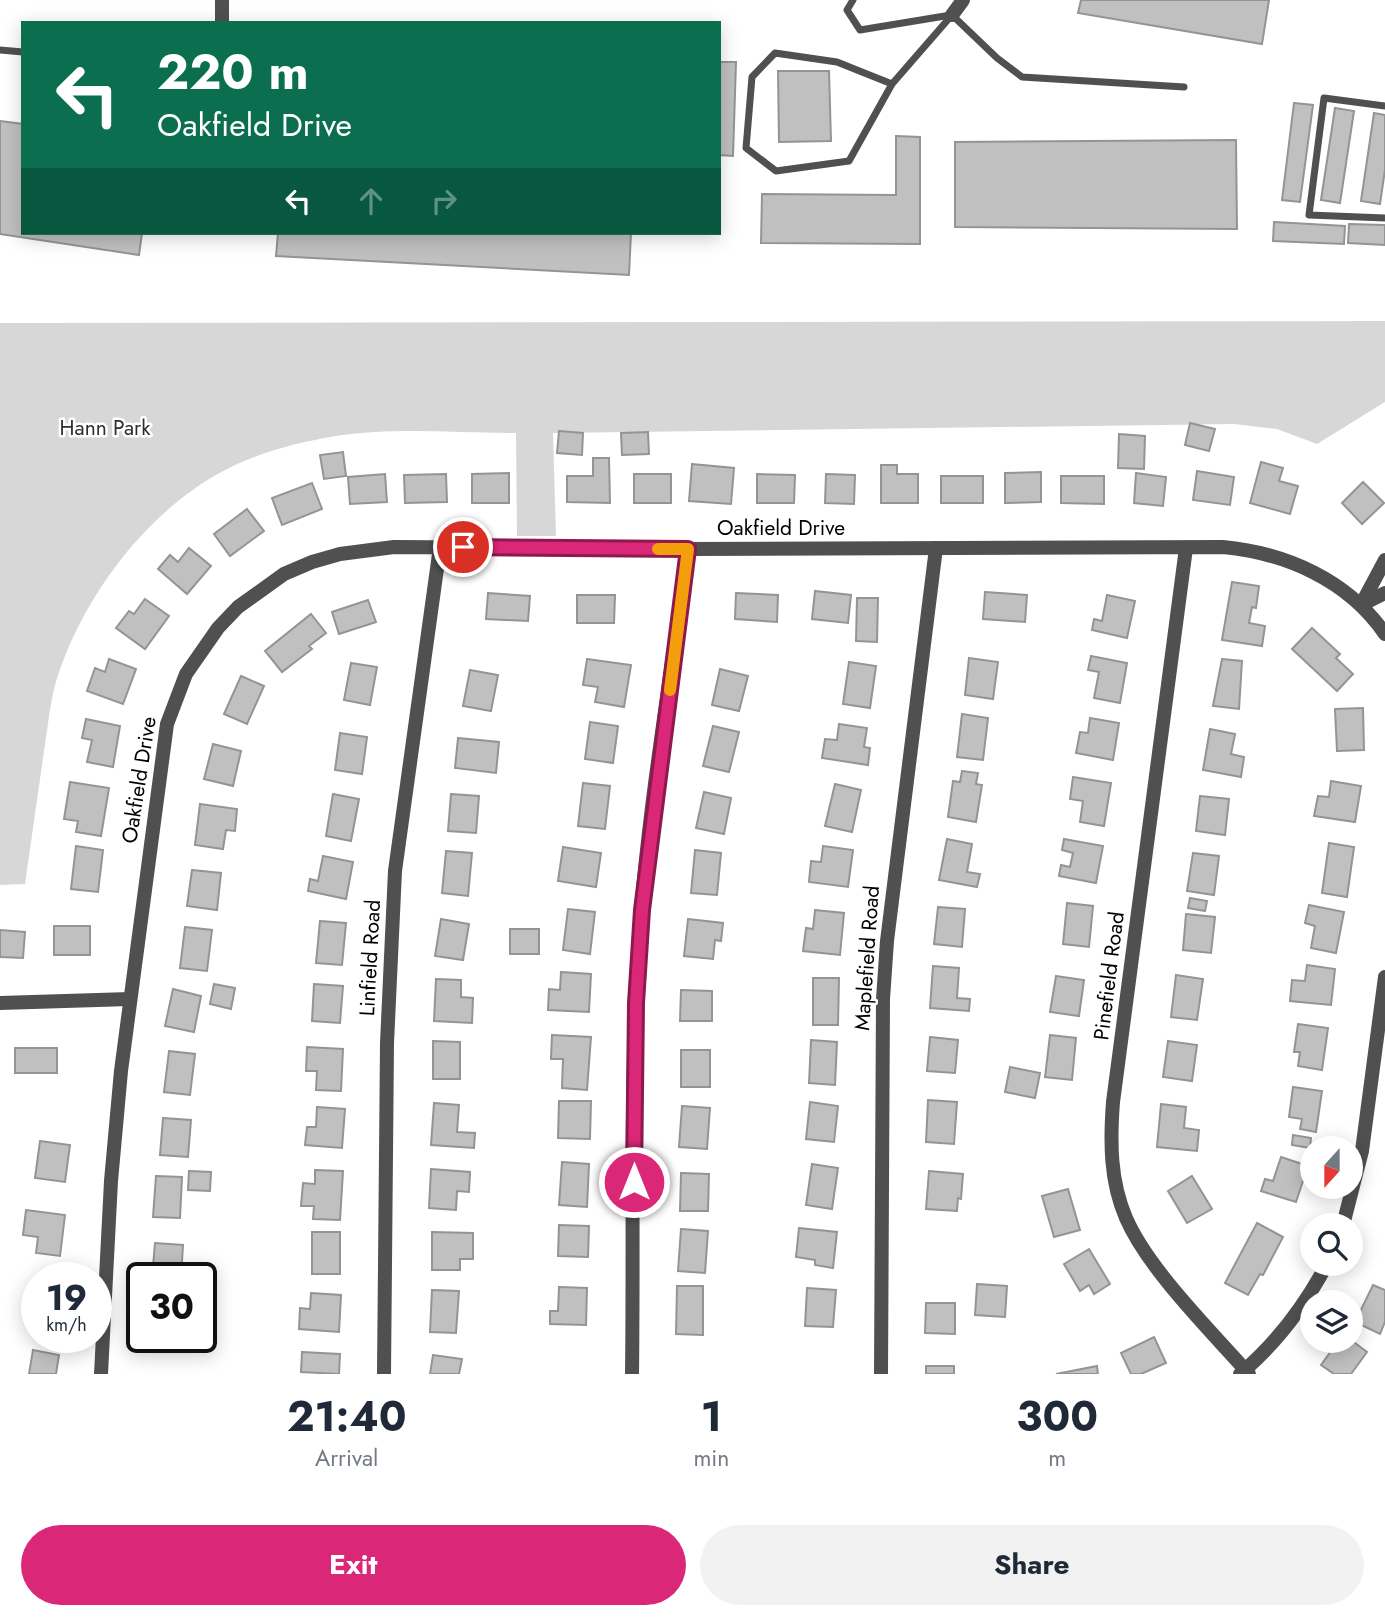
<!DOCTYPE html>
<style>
body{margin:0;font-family:Jost,sans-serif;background:#f2f2f3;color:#1f2937;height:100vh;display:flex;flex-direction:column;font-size:26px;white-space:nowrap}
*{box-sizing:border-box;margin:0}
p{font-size:23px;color:#747a83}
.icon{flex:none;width:38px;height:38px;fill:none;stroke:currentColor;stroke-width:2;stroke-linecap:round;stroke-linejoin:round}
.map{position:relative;height:1374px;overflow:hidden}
.sheet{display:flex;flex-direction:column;background:#fff;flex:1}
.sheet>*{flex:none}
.guide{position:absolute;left:21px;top:21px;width:700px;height:214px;border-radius:0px;box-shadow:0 4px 18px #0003;background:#0b6e4f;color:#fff;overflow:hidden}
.needle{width:46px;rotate:201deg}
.buttons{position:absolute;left:1300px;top:1136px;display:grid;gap:14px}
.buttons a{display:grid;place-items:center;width:63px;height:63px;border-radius:50%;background:#fff;box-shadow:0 4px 18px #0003;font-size:35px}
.speed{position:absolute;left:21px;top:1262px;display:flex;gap:14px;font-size:35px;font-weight:700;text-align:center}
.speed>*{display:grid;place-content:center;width:91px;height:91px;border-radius:50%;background:#fff;box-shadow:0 4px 18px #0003;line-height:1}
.speed small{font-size:18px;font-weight:400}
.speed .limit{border:4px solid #111;border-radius:10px;background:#fff;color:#111}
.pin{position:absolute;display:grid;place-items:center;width:60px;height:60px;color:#fff;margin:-30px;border:4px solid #fff;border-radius:50%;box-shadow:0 2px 7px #0007}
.me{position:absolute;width:77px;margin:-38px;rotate:0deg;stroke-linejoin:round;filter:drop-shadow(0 0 5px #0008)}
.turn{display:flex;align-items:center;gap:24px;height:147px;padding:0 21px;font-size:32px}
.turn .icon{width:91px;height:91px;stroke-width:2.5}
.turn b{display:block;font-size:49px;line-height:60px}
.lanes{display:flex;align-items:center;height:66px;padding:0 21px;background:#0003;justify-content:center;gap:35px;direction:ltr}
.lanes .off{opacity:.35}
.eta{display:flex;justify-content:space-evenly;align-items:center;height:119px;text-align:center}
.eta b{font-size:42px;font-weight:700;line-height:49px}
.primary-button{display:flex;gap:14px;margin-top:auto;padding:14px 21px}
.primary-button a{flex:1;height:80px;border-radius:42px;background:#db2777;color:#fff;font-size:28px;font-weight:700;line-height:80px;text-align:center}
.primary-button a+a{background:#f2f2f3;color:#1f2937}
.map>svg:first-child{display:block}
.green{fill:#d7d7d7}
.building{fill:#c0c0c0;stroke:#949494;stroke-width:2}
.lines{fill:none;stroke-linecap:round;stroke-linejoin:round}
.service{stroke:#505050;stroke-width:7}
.minor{stroke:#505050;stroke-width:14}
.route-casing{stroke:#8e194d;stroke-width:18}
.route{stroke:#db2777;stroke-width:12}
.slow{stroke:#f59e0b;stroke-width:12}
.labels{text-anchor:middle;stroke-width:5;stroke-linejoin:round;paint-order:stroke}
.park-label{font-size:21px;fill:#2e2e2e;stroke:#fff}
.street-label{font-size:21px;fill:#000;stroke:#fff}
</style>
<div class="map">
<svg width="1385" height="1374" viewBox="0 0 1385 1374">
<rect width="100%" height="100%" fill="#fff"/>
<path class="green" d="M 1385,321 L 1385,402 L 1317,444 L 1277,429 L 1234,424 L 553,433 L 556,536 L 517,536 L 516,433 C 457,433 395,427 336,436 C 301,442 267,450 235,465 C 150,505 81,597 55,685 C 49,709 47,734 43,758 C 37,800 31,842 25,884 L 0,885 L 0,323 Z"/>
<g class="building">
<path d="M 1081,0 L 1269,0 L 1262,44 L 1078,13 Z"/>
<path d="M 719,62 L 736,62 L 733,156 L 719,155 Z"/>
<path d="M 778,71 L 829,71 L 831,141 L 779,142 Z"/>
<path d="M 1294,103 L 1313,105 L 1300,202 L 1282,200 Z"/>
<path d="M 1335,108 L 1354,111 L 1340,203 L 1321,200 Z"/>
<path d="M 1374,113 L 1385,115 L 1385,170 L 1380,204 L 1361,201 Z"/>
<path d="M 0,121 L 23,124 L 23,233 L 142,233 L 139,255 L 0,234 Z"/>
<path d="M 896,136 L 920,137 L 920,244 L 761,243 L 762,194 L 896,195 Z"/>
<path d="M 1236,140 L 1237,229 L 955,227 L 955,142 Z"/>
<path d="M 1274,222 L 1345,226 L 1344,244 L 1273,241 Z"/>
<path d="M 1349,224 L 1385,225 L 1385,245 L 1348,243 Z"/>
<path d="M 278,233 L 631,233 L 629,275 L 276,256 Z"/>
<path d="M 1190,423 L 1215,429 L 1209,451 L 1185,445 Z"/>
<path d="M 559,431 L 583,433 L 582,455 L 557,453 Z"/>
<path d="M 648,432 L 649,454 L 622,455 L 621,433 Z"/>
<path d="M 1119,434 L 1145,436 L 1144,469 L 1118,468 Z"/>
<path d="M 343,452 L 346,476 L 324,479 L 320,455 Z"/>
<path d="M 593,458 L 609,458 L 610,503 L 567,502 L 567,476 L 593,476 Z"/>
<path d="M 1261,462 L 1283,468 L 1279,481 L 1298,486 L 1290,514 L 1250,503 Z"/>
<path d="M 692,464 L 734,468 L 731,504 L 689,501 Z"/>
<path d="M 881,465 L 897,465 L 897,474 L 918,474 L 918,503 L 881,503 Z"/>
<path d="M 1197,471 L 1234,477 L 1230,505 L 1193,500 Z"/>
<path d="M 1041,472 L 1041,502 L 1005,503 L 1005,473 Z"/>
<path d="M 509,473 L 509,503 L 472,503 L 472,474 Z"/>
<path d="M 1136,473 L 1166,477 L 1163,506 L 1134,503 Z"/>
<path d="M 385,474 L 387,502 L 350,504 L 348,477 Z"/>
<path d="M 446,474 L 447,502 L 405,503 L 404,475 Z"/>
<rect x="634" y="474" width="37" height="29"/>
<path d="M 757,474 L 795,475 L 794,503 L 757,503 Z"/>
<path d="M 826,474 L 855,475 L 854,504 L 825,503 Z"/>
<rect x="941" y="476" width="42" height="27"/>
<path d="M 1061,476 L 1104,476 L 1104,504 L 1061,503 Z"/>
<path d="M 1363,482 L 1384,503 L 1362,524 L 1342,503 Z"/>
<path d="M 312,483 L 322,509 L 282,525 L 272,498 Z"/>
<path d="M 247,509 L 264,531 L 230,556 L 214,534 Z"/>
<path d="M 189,548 L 211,566 L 187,594 L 158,569 L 170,555 L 178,562 Z"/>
<path d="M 1232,582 L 1259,586 L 1256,608 L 1252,607 L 1249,623 L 1265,626 L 1262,646 L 1222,640 Z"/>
<path d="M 815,591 L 851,595 L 848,623 L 812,619 Z"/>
<path d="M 985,592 L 1027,595 L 1025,622 L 983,619 Z"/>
<path d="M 488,593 L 530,596 L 528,621 L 486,619 Z"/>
<path d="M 736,593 L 778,595 L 777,622 L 735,619 Z"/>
<path d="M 577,595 L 615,595 L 614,623 L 577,623 Z"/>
<path d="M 1107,595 L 1135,601 L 1127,638 L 1092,630 L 1094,619 L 1102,621 Z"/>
<path d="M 857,598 L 878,598 L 877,642 L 856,641 Z"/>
<path d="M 145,599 L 169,616 L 145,649 L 116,628 L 129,611 L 134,614 Z"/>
<path d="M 368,600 L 376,622 L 339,634 L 332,612 Z"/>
<path d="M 311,614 L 326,633 L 309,646 L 312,649 L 282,672 L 265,651 Z"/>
<path d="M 1312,628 L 1340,654 L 1336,658 L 1353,674 L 1337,691 L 1292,649 Z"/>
<path d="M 1091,656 L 1127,663 L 1120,703 L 1094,698 L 1099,672 L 1088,670 Z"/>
<path d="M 969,658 L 998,662 L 993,699 L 965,695 Z"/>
<path d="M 109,659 L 136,669 L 123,704 L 87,691 L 95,668 L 105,672 Z"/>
<path d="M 587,659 L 631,665 L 624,707 L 595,702 L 598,687 L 583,685 Z"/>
<path d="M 1222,659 L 1242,661 L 1239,709 L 1213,706 Z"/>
<path d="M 849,662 L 876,666 L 870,708 L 843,704 Z"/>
<path d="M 351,663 L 377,667 L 370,705 L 344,700 Z"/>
<path d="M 720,669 L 748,676 L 739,711 L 712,705 Z"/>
<path d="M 470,670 L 498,675 L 491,711 L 463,706 Z"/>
<path d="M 241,676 L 264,686 L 247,724 L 224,714 Z"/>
<path d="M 1363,708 L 1364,750 L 1337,751 L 1335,709 Z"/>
<path d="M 962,714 L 988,718 L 983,760 L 957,757 Z"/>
<path d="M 1090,718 L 1119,723 L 1113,760 L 1076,753 L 1080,732 L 1088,733 Z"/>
<path d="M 86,719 L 120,726 L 113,767 L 87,762 L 92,740 L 82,738 Z"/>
<path d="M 590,722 L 618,726 L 613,763 L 585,759 Z"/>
<path d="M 839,724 L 867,728 L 864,747 L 870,748 L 868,765 L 822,758 L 825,739 L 837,740 Z"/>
<path d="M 713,726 L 739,732 L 729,772 L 703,766 Z"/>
<path d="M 1210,729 L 1235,734 L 1231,754 L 1244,757 L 1241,777 L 1203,770 Z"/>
<path d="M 340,733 L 367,737 L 362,774 L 335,770 Z"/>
<path d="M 458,738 L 499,742 L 496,773 L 455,768 Z"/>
<path d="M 213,744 L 241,751 L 233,786 L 204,779 Z"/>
<path d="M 962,771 L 978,773 L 976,784 L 982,785 L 976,822 L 948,817 L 953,781 L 960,782 Z"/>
<path d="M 1073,777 L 1111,783 L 1104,826 L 1080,822 L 1083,801 L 1070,799 Z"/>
<path d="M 1331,781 L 1361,786 L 1355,822 L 1314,816 L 1318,796 L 1329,797 Z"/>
<path d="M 70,782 L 109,788 L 101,836 L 76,832 L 78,821 L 64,819 Z"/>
<path d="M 583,783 L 610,786 L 605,829 L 578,826 Z"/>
<path d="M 835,784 L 861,790 L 852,832 L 825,826 Z"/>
<path d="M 704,792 L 731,798 L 724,834 L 696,828 Z"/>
<path d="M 333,794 L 359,799 L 351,841 L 326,836 Z"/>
<path d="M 451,794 L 479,796 L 476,833 L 448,831 Z"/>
<path d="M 1200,796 L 1229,799 L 1225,835 L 1196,831 Z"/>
<path d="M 200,804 L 237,809 L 235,831 L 226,830 L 223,849 L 195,845 Z"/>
<path d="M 947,839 L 972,844 L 967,872 L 980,874 L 977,887 L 939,880 Z"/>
<path d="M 1064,839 L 1103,846 L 1096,883 L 1059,876 L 1061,865 L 1070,867 L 1073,853 L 1062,850 Z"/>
<path d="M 1329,843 L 1354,847 L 1347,897 L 1322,893 Z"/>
<path d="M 76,846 L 103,850 L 98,892 L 71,889 Z"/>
<path d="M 823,846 L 853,850 L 848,887 L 809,882 L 811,861 L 821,862 Z"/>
<path d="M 563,847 L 601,853 L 596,887 L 558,881 Z"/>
<path d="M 695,850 L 721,853 L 717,895 L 691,893 Z"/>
<path d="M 446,851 L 472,853 L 468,896 L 442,893 Z"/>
<path d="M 1193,853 L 1219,856 L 1214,895 L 1187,891 Z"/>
<path d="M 323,856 L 353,862 L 346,899 L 308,891 L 310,879 L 318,881 Z"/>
<path d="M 192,870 L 221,873 L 217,910 L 187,906 Z"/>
<path d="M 1190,898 L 1207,901 L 1205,911 L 1188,908 Z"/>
<path d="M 1067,903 L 1093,906 L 1089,947 L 1063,944 Z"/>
<path d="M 1309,905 L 1344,912 L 1336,953 L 1311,948 L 1315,926 L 1305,923 Z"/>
<path d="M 938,907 L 965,909 L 962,947 L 934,944 Z"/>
<path d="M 568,909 L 595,912 L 590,954 L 563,950 Z"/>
<path d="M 815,910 L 844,913 L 840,955 L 803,951 L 806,928 L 813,929 Z"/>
<path d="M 1186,914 L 1215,917 L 1211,953 L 1183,950 Z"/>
<path d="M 441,919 L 469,924 L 463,960 L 435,956 Z"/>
<path d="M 688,919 L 723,923 L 721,941 L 715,940 L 713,959 L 684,956 Z"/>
<path d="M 320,921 L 346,923 L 342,965 L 316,963 Z"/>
<rect x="54" y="926" width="36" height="29"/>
<path d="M 185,927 L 212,930 L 207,971 L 180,968 Z"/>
<rect x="510" y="929" width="29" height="25"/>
<path d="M 0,930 L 25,932 L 23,958 L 0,957 Z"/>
<path d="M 1307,965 L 1335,969 L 1331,1005 L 1290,1001 L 1292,980 L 1305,981 Z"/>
<path d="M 933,966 L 959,968 L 957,998 L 970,999 L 969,1011 L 930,1008 Z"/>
<path d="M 561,972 L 591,974 L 589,1012 L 548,1010 L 549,989 L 560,990 Z"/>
<path d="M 1176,975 L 1203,979 L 1197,1020 L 1171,1017 Z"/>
<path d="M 1056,976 L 1084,980 L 1079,1016 L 1050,1012 Z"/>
<path d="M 813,978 L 839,978 L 838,1025 L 813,1025 Z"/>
<path d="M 436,979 L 461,980 L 461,997 L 473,998 L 472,1023 L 434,1021 Z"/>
<path d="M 214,984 L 235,988 L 231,1009 L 210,1004 Z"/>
<path d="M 314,984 L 343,986 L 340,1023 L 312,1021 Z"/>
<path d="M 173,989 L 201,996 L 194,1032 L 165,1026 Z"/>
<path d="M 681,990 L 712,991 L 712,1021 L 680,1021 Z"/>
<path d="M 1298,1024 L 1328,1028 L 1322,1070 L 1298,1066 L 1300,1052 L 1294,1052 Z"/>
<path d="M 552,1035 L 591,1037 L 587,1090 L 562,1088 L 563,1059 L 551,1059 Z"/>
<path d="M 1050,1035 L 1076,1038 L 1072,1080 L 1045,1077 Z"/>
<path d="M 930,1037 L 958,1040 L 955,1073 L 927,1071 Z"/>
<path d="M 811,1040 L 837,1042 L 835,1085 L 809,1083 Z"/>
<path d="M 433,1041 L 460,1042 L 460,1079 L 433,1079 Z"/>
<path d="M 1168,1041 L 1197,1045 L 1192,1081 L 1163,1077 Z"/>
<path d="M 307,1047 L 343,1049 L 341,1091 L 316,1090 L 317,1071 L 306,1071 Z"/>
<rect x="15" y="1048" width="42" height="25"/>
<rect x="681" y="1050" width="29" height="37"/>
<path d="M 169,1051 L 195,1054 L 190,1095 L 164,1092 Z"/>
<path d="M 1010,1067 L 1040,1073 L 1035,1098 L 1005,1092 Z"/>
<path d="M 1293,1087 L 1322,1091 L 1316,1132 L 1300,1129 L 1302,1119 L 1289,1117 Z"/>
<path d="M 928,1100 L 957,1102 L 954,1144 L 926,1142 Z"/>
<path d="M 559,1101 L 591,1101 L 590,1139 L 558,1138 Z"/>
<path d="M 810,1102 L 838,1106 L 834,1142 L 806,1139 Z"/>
<path d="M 434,1103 L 459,1105 L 457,1132 L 475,1133 L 474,1148 L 431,1145 Z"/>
<path d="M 1161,1104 L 1186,1107 L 1184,1128 L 1199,1130 L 1197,1151 L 1157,1147 Z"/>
<path d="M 682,1106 L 710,1108 L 707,1149 L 679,1147 Z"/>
<path d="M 317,1107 L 345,1109 L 342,1148 L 305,1145 L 307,1127 L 316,1127 Z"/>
<path d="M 163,1118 L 191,1120 L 188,1157 L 160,1155 Z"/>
<path d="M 1293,1135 L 1311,1138 L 1310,1148 L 1292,1145 Z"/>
<path d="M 40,1141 L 70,1145 L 65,1182 L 35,1178 Z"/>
<path d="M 1281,1157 L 1308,1166 L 1296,1202 L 1261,1191 L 1265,1179 L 1273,1181 Z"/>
<path d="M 562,1162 L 589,1164 L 587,1207 L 559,1205 Z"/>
<path d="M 812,1164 L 838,1168 L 832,1209 L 806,1205 Z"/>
<path d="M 431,1169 L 470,1172 L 469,1192 L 457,1191 L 456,1210 L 429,1208 Z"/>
<path d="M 315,1170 L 343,1171 L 340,1220 L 313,1219 L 314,1206 L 301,1206 L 303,1183 L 315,1184 Z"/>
<path d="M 189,1171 L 211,1172 L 210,1191 L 188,1190 Z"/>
<path d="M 929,1171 L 963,1174 L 961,1199 L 958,1198 L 957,1211 L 926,1209 Z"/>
<path d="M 681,1173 L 709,1174 L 708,1211 L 680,1211 Z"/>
<path d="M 156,1176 L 182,1177 L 180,1218 L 153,1217 Z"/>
<path d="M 1192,1176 L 1212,1209 L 1187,1223 L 1168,1191 Z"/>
<path d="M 1068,1189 L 1080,1230 L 1054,1237 L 1042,1196 Z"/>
<path d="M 26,1210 L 65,1215 L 60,1256 L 36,1253 L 38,1237 L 23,1235 Z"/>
<path d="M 1257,1223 L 1283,1237 L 1263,1275 L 1260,1274 L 1248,1295 L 1225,1283 Z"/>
<path d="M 559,1225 L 589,1226 L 588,1257 L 558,1256 Z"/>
<path d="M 799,1228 L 837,1232 L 833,1268 L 815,1265 L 815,1260 L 796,1257 Z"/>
<path d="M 681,1229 L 708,1231 L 705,1273 L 678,1271 Z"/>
<rect x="312" y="1232" width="28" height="42"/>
<path d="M 432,1232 L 473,1233 L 473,1259 L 460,1259 L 460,1270 L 432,1270 Z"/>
<path d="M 155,1243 L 183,1245 L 181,1278 L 152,1278 Z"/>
<path d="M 1089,1249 L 1110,1284 L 1094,1294 L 1089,1285 L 1080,1291 L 1064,1264 Z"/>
<path d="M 34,1282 L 37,1282 L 37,1319 L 28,1317 Z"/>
<path d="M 977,1284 L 1007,1286 L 1005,1317 L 975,1315 Z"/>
<path d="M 1373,1285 L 1385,1290 L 1385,1322 L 1380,1334 L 1355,1322 Z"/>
<path d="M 677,1286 L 703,1286 L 703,1335 L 676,1334 Z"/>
<path d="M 559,1287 L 587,1288 L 586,1325 L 550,1324 L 550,1311 L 558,1311 Z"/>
<path d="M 807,1288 L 836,1290 L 833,1327 L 805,1326 Z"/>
<path d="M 432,1290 L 459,1291 L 456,1333 L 430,1332 Z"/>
<path d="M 311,1293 L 341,1295 L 339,1332 L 299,1329 L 300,1308 L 310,1309 Z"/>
<path d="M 926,1303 L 955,1303 L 955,1334 L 925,1333 Z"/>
<path d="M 148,1337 L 175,1337 L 174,1346 L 148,1343 Z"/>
<path d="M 1154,1337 L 1166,1363 L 1141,1374 L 1131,1374 L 1121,1353 Z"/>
<path d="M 1339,1340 L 1351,1340 L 1367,1352 L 1351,1374 L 1334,1374 L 1321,1365 Z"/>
<path d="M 33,1350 L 59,1355 L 56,1374 L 29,1374 Z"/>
<path d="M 302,1352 L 340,1354 L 339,1374 L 301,1372 Z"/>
<path d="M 433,1355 L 462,1359 L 459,1374 L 430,1374 Z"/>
<rect x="926" y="1366" width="28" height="8"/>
<path d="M 1097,1366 L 1098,1374 L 1056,1374 Z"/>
</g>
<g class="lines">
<g class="service">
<path d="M 853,0 L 847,10 L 860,30 L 951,15"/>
<path d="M 952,15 L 997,58 L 1022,77 L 1184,87"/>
<path d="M 0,50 L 23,52"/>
<path d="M 892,84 L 849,161 L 776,171 L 746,148 L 752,77 L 775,53 L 837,62 L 892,84 L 952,15"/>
<path d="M 1385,106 L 1324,98 L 1309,215 L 1385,218"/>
</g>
<g class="minor">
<path d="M 952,15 L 963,0"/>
<path d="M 222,23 L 222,0"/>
<path d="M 1186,548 L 1113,1102 C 1110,1142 1110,1181 1126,1218 C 1148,1269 1211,1331 1249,1374"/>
<path d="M 1361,605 L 1385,560"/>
<path d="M 1361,605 L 1385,593"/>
<path d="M 0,1003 L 130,999"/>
<path d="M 1343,1225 L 1362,1151 L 1385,977"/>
<path d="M 101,1374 L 111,1181 L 121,1071 L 167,724 L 186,674 L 218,628 L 238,607 L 284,574 L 312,562 L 340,554 L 394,547 L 688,549 L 1223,547 C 1286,553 1348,580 1385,634"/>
<path d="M 384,1374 L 387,1043 L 395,871 L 440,547"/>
<path d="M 632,1374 C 634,1220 629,1066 641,912 C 651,791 672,670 688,549"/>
<path d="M 881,1374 L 883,999 L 887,941 L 936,548"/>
<path d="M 1240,1374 C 1277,1343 1305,1305 1327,1264"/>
</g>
</g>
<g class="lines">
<defs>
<path id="route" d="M 463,547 L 688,549 L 642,910 L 636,1003 L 634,1182"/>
</defs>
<use href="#route" class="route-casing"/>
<use href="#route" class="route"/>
<path class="slow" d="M 658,549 L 688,549 L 670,690"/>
</g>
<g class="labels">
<g class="park-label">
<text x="105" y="435">Hann Park</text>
</g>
<g class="street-label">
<text x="781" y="535">Oakfield Drive</text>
<text transform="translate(139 780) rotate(-81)" y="7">Oakfield Drive</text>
<text transform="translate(370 958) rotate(-87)" y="7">Linfield Road</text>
<text transform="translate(867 958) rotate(-86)" y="7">Maplefield Road</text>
<text transform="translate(1109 976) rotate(-83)" y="7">Pinefield Road</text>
</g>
</g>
</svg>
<div class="buttons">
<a><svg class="needle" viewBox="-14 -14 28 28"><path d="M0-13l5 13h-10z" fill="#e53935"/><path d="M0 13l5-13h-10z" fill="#747a83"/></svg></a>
<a><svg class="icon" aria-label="search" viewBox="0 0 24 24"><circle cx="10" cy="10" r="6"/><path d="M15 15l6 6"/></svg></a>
<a><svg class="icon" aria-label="layers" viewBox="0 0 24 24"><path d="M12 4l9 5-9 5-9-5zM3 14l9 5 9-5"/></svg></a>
</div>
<div class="speed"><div>19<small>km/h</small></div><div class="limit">30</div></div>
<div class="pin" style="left:463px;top:547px;background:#d93025"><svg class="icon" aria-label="arrive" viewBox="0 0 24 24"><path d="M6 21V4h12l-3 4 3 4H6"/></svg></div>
<svg class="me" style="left:634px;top:1182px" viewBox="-20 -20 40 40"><circle r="17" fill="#db2777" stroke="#fff" stroke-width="3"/><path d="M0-11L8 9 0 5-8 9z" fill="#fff"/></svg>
<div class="guide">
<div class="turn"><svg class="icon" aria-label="left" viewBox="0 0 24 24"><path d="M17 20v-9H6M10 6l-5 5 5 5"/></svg><div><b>220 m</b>Oakfield Drive</div></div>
<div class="lanes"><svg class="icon" aria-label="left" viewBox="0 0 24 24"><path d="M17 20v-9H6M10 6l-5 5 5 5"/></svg><svg class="icon off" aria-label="ahead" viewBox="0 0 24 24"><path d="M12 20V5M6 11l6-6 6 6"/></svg><svg class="icon off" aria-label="right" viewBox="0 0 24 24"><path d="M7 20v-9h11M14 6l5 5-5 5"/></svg></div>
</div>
</div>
<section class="sheet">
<div class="eta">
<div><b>21:40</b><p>Arrival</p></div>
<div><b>1</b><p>min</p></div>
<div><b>300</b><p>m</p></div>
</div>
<div class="primary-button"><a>Exit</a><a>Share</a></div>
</section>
